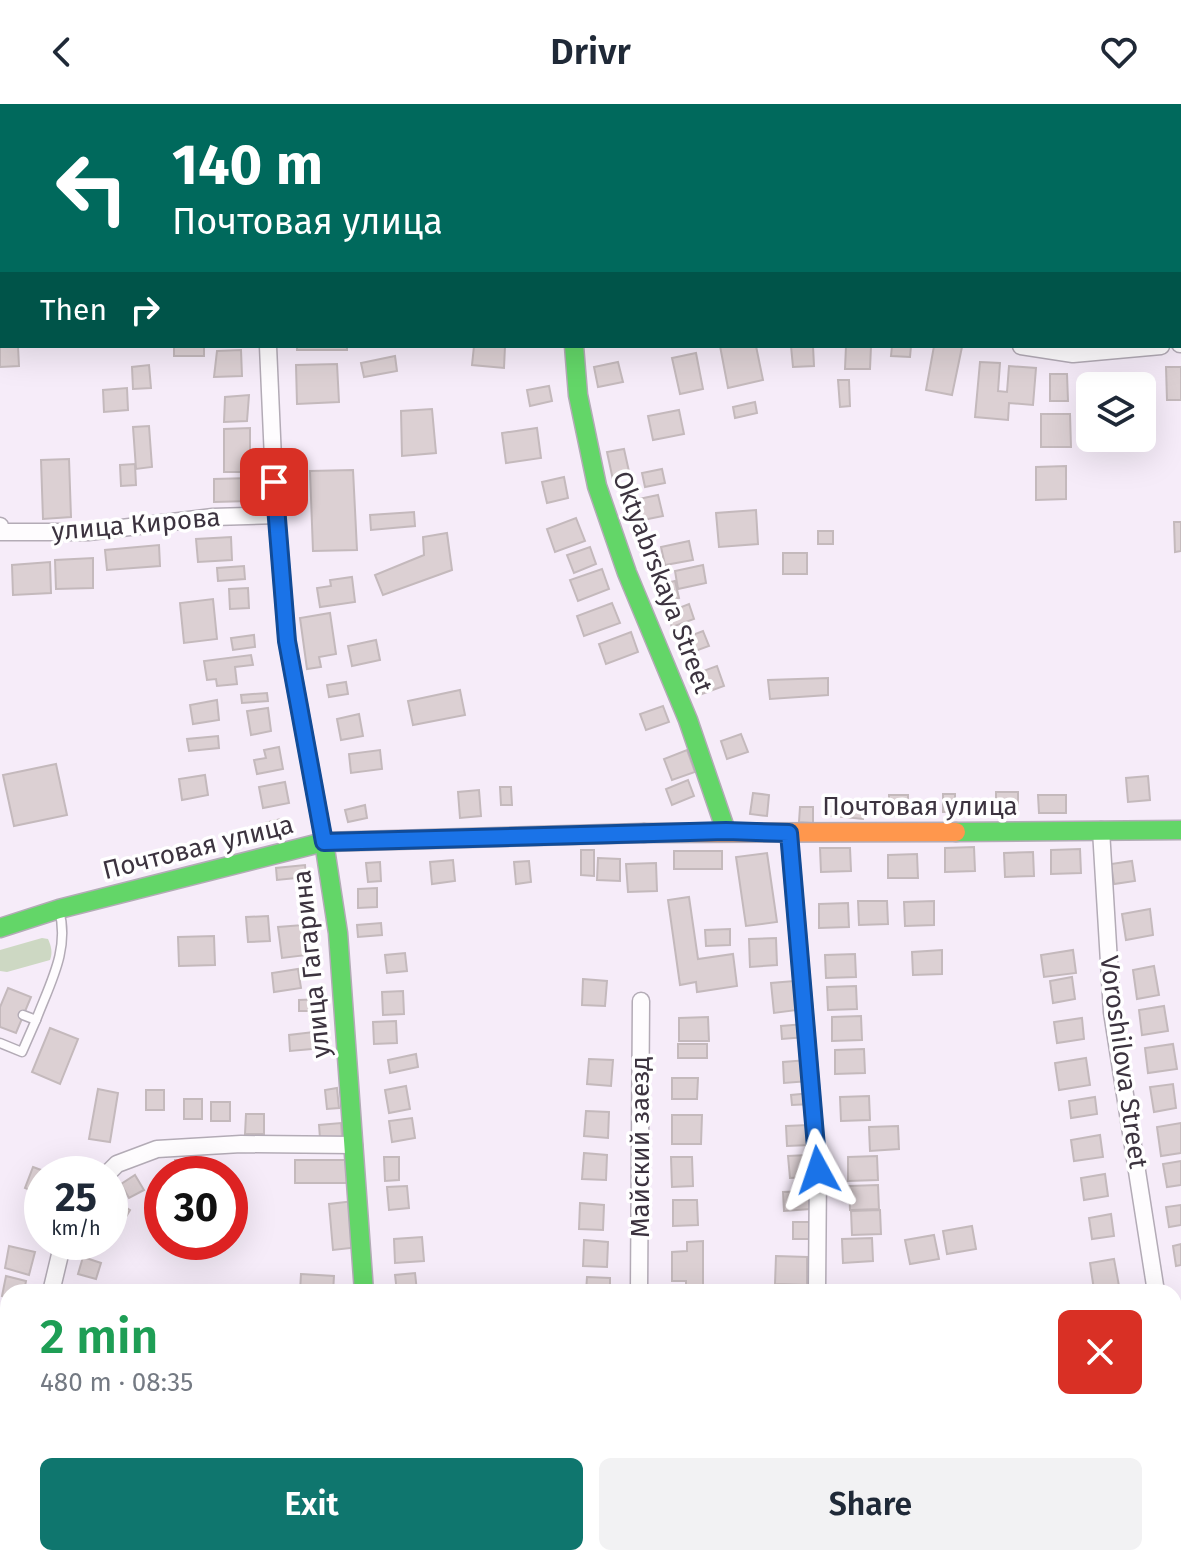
<!DOCTYPE html>
<meta charset="utf-8">
<style>
body{margin:0;font-family:"Fira Sans",sans-serif;background:#f2f2f3;color:#1f2937;height:100vh;display:flex;flex-direction:column;font-size:30px;white-space:nowrap}
*{box-sizing:border-box;margin:0}
p{font-size:26px;color:#747a83}
.icon{flex:none;width:44px;height:44px;fill:none;stroke:currentColor;stroke-width:2;stroke-linecap:round;stroke-linejoin:round}
.map{position:relative;flex:1;overflow:hidden}
.details{position:absolute;left:0px;top:1180px;width:1182px;height:282px;display:flex;flex-direction:column;background:#fff;border-radius:24px 24px 0 0;box-shadow:0 8px 32px #0002}
.details>*{flex:none}
.banner{position:absolute;left:0px;top:0px;width:1182px;height:244px;box-shadow:0 8px 32px #0002;background:#00695c;color:#fff;overflow:hidden}
.buttons{position:absolute;left:1076px;top:268px;display:grid;gap:16px}
.buttons a{display:grid;place-items:center;width:80px;height:80px;border-radius:12px;background:#fff;box-shadow:0 8px 32px #0002;font-size:40px}
.speed{position:absolute;left:24px;top:1052px;display:flex;gap:16px;font-size:40px;font-weight:700;text-align:center}
.speed>*{display:grid;place-content:center;width:104px;height:104px;border-radius:50%;background:#fff;box-shadow:0 8px 32px #0002;line-height:1}
.speed small{font-size:20px;font-weight:400}
.speed .limit{border:12px solid #d22;background:#fff;color:#111}
.pin{position:absolute;display:grid;place-items:center;width:68px;height:68px;color:#fff;margin:-34px;border-radius:16px;box-shadow:0 4px 12px #0006}
.me{position:absolute;width:88px;margin:-44px;rotate:355deg;stroke-linejoin:round;filter:drop-shadow(0 0 6px #0008)}
.turn{display:flex;align-items:center;gap:28px;height:168px;padding:0 40px;font-size:36px}
.turn .icon{width:104px;height:104px;stroke-width:2.5}
.turn b{display:block;font-size:56px;line-height:68px}
.then{display:flex;align-items:center;height:76px;padding:0 40px;background:#0003;gap:16px;font-size:30px}
.round{display:grid;place-items:center;flex:none;width:84px;height:84px;border-radius:12px;background:#f2f2f3}
.head{display:flex;align-items:center;justify-content:space-between;height:136px;padding:0 40px}
h1{font-size:48px;font-weight:600;line-height:60px;color:#1e9e55}
.cta{display:flex;gap:16px;margin-top:auto;padding:16px 40px}
.cta a{flex:1;height:92px;border-radius:12px;background:#0f766e;color:#fff;font-size:32px;font-weight:600;line-height:92px;text-align:center}
.cta a+a{background:#f2f2f3;color:#1f2937}
header{display:flex;justify-content:space-between;align-items:center;height:104px;padding:0 40px;background:#fff;font-size:36px;font-weight:600}
.map>svg:first-child{display:block}
.green{fill:#cdd8c3}
.building{fill:#dcd0d3;stroke:#c4b9bc;stroke-width:2}
.lines{fill:none;stroke-linecap:round;stroke-linejoin:round}
.lane-casing{stroke:#b3abb6;stroke-width:11}
.street-casing{stroke:#b3abb6;stroke-width:19}
.fast-casing{stroke:#b3abb6;stroke-width:21}
.slow-casing{stroke:#b3abb6;stroke-width:21}
.lane{stroke:#fefcfe;stroke-width:8}
.street{stroke:#fefcfe;stroke-width:16}
.fast{stroke:#63d668;stroke-width:18}
.slow{stroke:#ff974d;stroke-width:18}
.route-casing{stroke:#114b97;stroke-width:20}
.route{stroke:#1a73e8;stroke-width:14}
.labels{text-anchor:middle;stroke-width:7;stroke-linejoin:round;paint-order:stroke}
.street-label{font-size:26px;fill:#3c333f;stroke:#fff}
</style>
<header><svg class="icon" aria-label="back" viewBox="0 0 24 24"><path d="M15 5l-7 7 7 7"/></svg>Drivr<svg class="icon" aria-label="heart" viewBox="0 0 24 24"><path d="M12 20l-8-8c-3-5 5-10 8-4 3-6 11-1 8 4z"/></svg></header>
<div class="map">
<svg width="1181" height="1461" viewBox="0 0 1181 1461">
<rect width="100%" height="100%" fill="#f6ecf9"/>
<path class="green" d="M 42,834 L 48,835 C 51,842 53,848 50,856 L 7,868 L 0,867 L 0,846 Z"/>
<g class="building">
<path d="M 0,239 L 2,242 L 18,242 L 19,262 L 0,263 Z"/>
<rect x="174" y="242" width="30" height="10"/>
<rect x="297" y="242" width="50" height="4"/>
<path d="M 474,242 L 505,242 L 504,264 L 472,261 Z"/>
<path d="M 720,242 L 756,242 L 763,276 L 728,284 Z"/>
<path d="M 791,242 L 813,242 L 814,262 L 793,263 Z"/>
<path d="M 846,242 L 871,242 L 870,265 L 845,265 Z"/>
<path d="M 892,242 L 911,242 L 910,253 L 891,252 Z"/>
<path d="M 934,242 L 962,243 L 952,291 L 926,286 Z"/>
<path d="M 241,246 L 242,272 L 214,273 L 217,247 Z"/>
<path d="M 696,249 L 703,285 L 680,290 L 672,254 Z"/>
<path d="M 395,252 L 397,267 L 364,273 L 361,259 Z"/>
<path d="M 618,258 L 623,278 L 598,283 L 594,263 Z"/>
<path d="M 980,258 L 1000,259 L 998,287 L 1007,288 L 1009,262 L 1036,264 L 1033,301 L 1009,299 L 1008,316 L 975,313 Z"/>
<path d="M 337,260 L 339,298 L 297,300 L 296,261 Z"/>
<path d="M 149,261 L 151,284 L 133,285 L 132,263 Z"/>
<path d="M 1166,263 L 1181,263 L 1181,296 L 1167,296 Z"/>
<path d="M 1050,270 L 1067,270 L 1068,297 L 1050,297 Z"/>
<path d="M 1088,271 L 1101,271 L 1101,282 L 1090,282 L 1090,290 Z"/>
<path d="M 1147,272 L 1148,295 L 1142,295 L 1142,282 L 1108,282 L 1108,273 Z"/>
<path d="M 838,276 L 849,276 L 850,302 L 840,303 Z"/>
<path d="M 549,282 L 552,297 L 530,302 L 527,286 Z"/>
<path d="M 127,284 L 128,306 L 104,308 L 103,286 Z"/>
<path d="M 249,291 L 247,317 L 224,318 L 225,293 Z"/>
<path d="M 755,298 L 757,309 L 735,314 L 733,303 Z"/>
<path d="M 432,305 L 436,349 L 402,352 L 401,307 Z"/>
<path d="M 679,306 L 684,330 L 653,336 L 648,312 Z"/>
<path d="M 1041,310 L 1070,310 L 1071,343 L 1041,343 Z"/>
<path d="M 149,322 L 152,363 L 136,365 L 133,323 Z"/>
<path d="M 250,324 L 250,368 L 224,368 L 224,325 Z"/>
<path d="M 537,324 L 541,354 L 506,359 L 502,329 Z"/>
<path d="M 624,345 L 630,372 L 613,376 L 607,348 Z"/>
<path d="M 69,355 L 71,413 L 43,415 L 41,356 Z"/>
<path d="M 135,360 L 136,381 L 121,382 L 120,361 Z"/>
<path d="M 1066,362 L 1066,395 L 1036,396 L 1036,363 Z"/>
<path d="M 662,365 L 665,379 L 645,383 L 642,369 Z"/>
<path d="M 353,366 L 357,446 L 313,447 L 310,367 Z"/>
<path d="M 564,373 L 568,394 L 547,399 L 542,378 Z"/>
<path d="M 250,374 L 250,397 L 214,398 L 214,375 Z"/>
<path d="M 658,391 L 663,412 L 638,417 L 634,396 Z"/>
<path d="M 756,406 L 758,440 L 719,443 L 716,409 Z"/>
<path d="M 414,408 L 415,422 L 371,426 L 370,411 Z"/>
<path d="M 576,414 L 585,437 L 555,448 L 547,425 Z"/>
<path d="M 1174,418 L 1181,418 L 1181,447 L 1175,448 Z"/>
<rect x="818" y="427" width="15" height="13"/>
<path d="M 447,429 L 452,466 L 383,491 L 375,471 L 424,451 L 423,433 Z"/>
<path d="M 231,433 L 232,456 L 198,458 L 196,435 Z"/>
<path d="M 689,437 L 693,456 L 665,461 L 661,443 Z"/>
<path d="M 159,441 L 160,462 L 107,466 L 105,446 Z"/>
<path d="M 590,443 L 596,460 L 574,469 L 567,451 Z"/>
<rect x="783" y="449" width="24" height="21"/>
<path d="M 93,454 L 93,484 L 56,485 L 55,456 Z"/>
<path d="M 50,458 L 51,489 L 13,491 L 12,461 Z"/>
<path d="M 703,461 L 706,479 L 678,485 L 675,467 Z"/>
<path d="M 244,462 L 245,475 L 218,477 L 217,464 Z"/>
<path d="M 602,465 L 609,485 L 578,497 L 570,476 Z"/>
<path d="M 352,473 L 355,498 L 320,503 L 317,484 L 331,482 L 330,476 Z"/>
<path d="M 675,477 L 679,494 L 658,498 L 654,482 Z"/>
<path d="M 248,484 L 249,504 L 230,505 L 229,485 Z"/>
<path d="M 213,495 L 217,535 L 184,539 L 180,499 Z"/>
<path d="M 612,499 L 620,519 L 584,532 L 577,512 Z"/>
<path d="M 689,500 L 694,515 L 672,523 L 666,509 Z"/>
<path d="M 330,509 L 336,550 L 319,553 L 321,563 L 307,565 L 300,514 Z"/>
<path d="M 703,527 L 709,542 L 687,550 L 682,535 Z"/>
<path d="M 631,528 L 638,548 L 606,560 L 599,540 Z"/>
<path d="M 254,531 L 255,543 L 233,546 L 231,534 Z"/>
<path d="M 376,536 L 380,556 L 352,562 L 348,542 Z"/>
<path d="M 251,551 L 253,561 L 235,563 L 237,580 L 217,582 L 216,575 L 207,576 L 204,557 Z"/>
<path d="M 717,562 L 724,582 L 702,590 L 695,570 Z"/>
<path d="M 828,574 L 828,591 L 770,595 L 768,576 Z"/>
<path d="M 346,578 L 348,590 L 329,593 L 327,581 Z"/>
<path d="M 460,586 L 465,611 L 413,621 L 408,597 Z"/>
<path d="M 267,589 L 268,597 L 242,599 L 241,591 Z"/>
<path d="M 217,596 L 219,616 L 193,620 L 190,601 Z"/>
<path d="M 663,602 L 669,618 L 646,626 L 640,610 Z"/>
<path d="M 268,604 L 271,627 L 251,631 L 247,607 Z"/>
<path d="M 359,610 L 363,632 L 341,636 L 337,615 Z"/>
<path d="M 741,630 L 748,648 L 727,655 L 721,637 Z"/>
<path d="M 218,632 L 219,644 L 189,647 L 187,635 Z"/>
<path d="M 279,643 L 283,665 L 257,670 L 254,656 L 266,654 L 264,646 Z"/>
<path d="M 380,646 L 382,665 L 351,669 L 349,650 Z"/>
<path d="M 687,646 L 695,668 L 672,676 L 664,655 Z"/>
<path d="M 56,660 L 67,711 L 14,722 L 3,671 Z"/>
<path d="M 205,671 L 208,691 L 182,696 L 179,675 Z"/>
<path d="M 1148,672 L 1150,696 L 1128,698 L 1126,674 Z"/>
<path d="M 688,676 L 694,692 L 672,701 L 666,685 Z"/>
<path d="M 285,678 L 289,699 L 263,704 L 259,683 Z"/>
<path d="M 500,683 L 511,683 L 512,701 L 501,701 Z"/>
<path d="M 479,686 L 481,712 L 460,714 L 458,688 Z"/>
<rect x="996" y="688" width="22" height="23"/>
<path d="M 753,689 L 769,691 L 767,712 L 750,710 Z"/>
<rect x="943" y="690" width="12" height="18"/>
<path d="M 889,691 L 908,691 L 908,712 L 889,711 Z"/>
<path d="M 1038,691 L 1066,691 L 1066,709 L 1039,709 Z"/>
<path d="M 825,698 L 864,702 L 863,715 L 824,711 Z"/>
<path d="M 365,701 L 367,714 L 348,718 L 345,706 Z"/>
<path d="M 800,703 L 813,703 L 813,719 L 799,718 Z"/>
<path d="M 281,715 L 284,724 L 268,728 L 265,719 Z"/>
<path d="M 974,743 L 975,767 L 945,768 L 945,744 Z"/>
<path d="M 820,744 L 850,744 L 851,767 L 821,768 Z"/>
<path d="M 1080,745 L 1081,769 L 1051,770 L 1051,746 Z"/>
<path d="M 581,746 L 594,746 L 594,772 L 581,771 Z"/>
<rect x="674" y="747" width="48" height="18"/>
<path d="M 1033,748 L 1034,772 L 1005,773 L 1004,749 Z"/>
<path d="M 767,749 L 777,818 L 746,822 L 736,753 Z"/>
<path d="M 917,750 L 918,774 L 888,774 L 888,751 Z"/>
<path d="M 598,754 L 620,755 L 620,777 L 597,776 Z"/>
<path d="M 453,756 L 455,777 L 432,780 L 430,758 Z"/>
<path d="M 529,757 L 531,778 L 516,780 L 514,758 Z"/>
<path d="M 1132,757 L 1135,777 L 1114,780 L 1111,760 Z"/>
<path d="M 380,758 L 381,777 L 368,778 L 366,759 Z"/>
<path d="M 656,759 L 657,787 L 628,788 L 626,760 Z"/>
<path d="M 305,761 L 306,773 L 277,776 L 276,764 Z"/>
<path d="M 377,784 L 377,803 L 358,804 L 358,785 Z"/>
<path d="M 689,793 L 698,855 L 733,850 L 737,882 L 697,888 L 696,878 L 680,881 L 668,796 Z"/>
<path d="M 858,797 L 887,797 L 888,820 L 859,821 Z"/>
<path d="M 934,797 L 934,821 L 905,822 L 904,798 Z"/>
<path d="M 848,799 L 849,823 L 819,824 L 819,800 Z"/>
<path d="M 1150,805 L 1153,831 L 1126,836 L 1122,810 Z"/>
<path d="M 268,812 L 270,837 L 248,838 L 246,813 Z"/>
<path d="M 381,819 L 382,831 L 358,833 L 357,821 Z"/>
<path d="M 303,821 L 307,851 L 282,854 L 278,823 Z"/>
<path d="M 730,825 L 730,841 L 706,842 L 705,826 Z"/>
<path d="M 214,832 L 215,861 L 179,862 L 178,833 Z"/>
<path d="M 776,834 L 777,861 L 750,863 L 749,835 Z"/>
<path d="M 942,846 L 942,870 L 913,871 L 912,848 Z"/>
<path d="M 1073,846 L 1076,869 L 1044,873 L 1041,851 Z"/>
<path d="M 405,849 L 407,867 L 387,869 L 385,851 Z"/>
<path d="M 855,850 L 856,873 L 826,874 L 825,851 Z"/>
<path d="M 1154,862 L 1159,891 L 1137,895 L 1133,866 Z"/>
<path d="M 298,865 L 301,884 L 274,888 L 272,869 Z"/>
<path d="M 1072,873 L 1075,895 L 1053,899 L 1050,877 Z"/>
<path d="M 583,875 L 607,877 L 605,902 L 582,901 Z"/>
<path d="M 794,877 L 797,906 L 774,909 L 771,879 Z"/>
<path d="M 856,882 L 857,905 L 828,906 L 827,883 Z"/>
<path d="M 8,884 L 31,893 L 16,929 L 0,923 L 0,903 Z"/>
<path d="M 403,887 L 404,910 L 383,911 L 382,888 Z"/>
<path d="M 321,895 L 321,907 L 299,907 L 299,896 Z"/>
<path d="M 1164,902 L 1168,927 L 1142,931 L 1139,906 Z"/>
<path d="M 861,912 L 862,936 L 832,937 L 832,913 Z"/>
<path d="M 708,913 L 709,937 L 679,937 L 679,914 Z"/>
<path d="M 1082,914 L 1084,935 L 1057,939 L 1054,918 Z"/>
<path d="M 396,917 L 397,939 L 374,940 L 373,918 Z"/>
<path d="M 805,920 L 806,933 L 782,935 L 781,922 Z"/>
<path d="M 50,924 L 78,935 L 60,980 L 32,968 Z"/>
<path d="M 322,927 L 323,944 L 290,947 L 289,931 Z"/>
<rect x="678" y="940" width="29" height="14"/>
<path d="M 1173,940 L 1177,965 L 1148,969 L 1145,944 Z"/>
<path d="M 864,945 L 865,969 L 835,970 L 835,946 Z"/>
<path d="M 416,950 L 418,963 L 390,969 L 388,956 Z"/>
<path d="M 1086,954 L 1090,981 L 1059,986 L 1055,959 Z"/>
<path d="M 589,955 L 613,956 L 611,982 L 587,980 Z"/>
<path d="M 808,956 L 809,977 L 784,979 L 783,958 Z"/>
<path d="M 672,974 L 698,974 L 697,995 L 672,995 Z"/>
<path d="M 1173,980 L 1176,1004 L 1154,1008 L 1150,983 Z"/>
<path d="M 406,982 L 410,1005 L 389,1009 L 385,986 Z"/>
<path d="M 337,984 L 339,1004 L 327,1005 L 325,986 Z"/>
<path d="M 98,985 L 118,989 L 110,1038 L 89,1035 Z"/>
<rect x="146" y="986" width="18" height="20"/>
<path d="M 811,989 L 812,1000 L 792,1001 L 791,991 Z"/>
<path d="M 869,992 L 870,1016 L 841,1017 L 840,993 Z"/>
<path d="M 1095,993 L 1097,1010 L 1071,1014 L 1069,997 Z"/>
<rect x="184" y="995" width="18" height="20"/>
<rect x="211" y="998" width="19" height="19"/>
<path d="M 586,1007 L 609,1008 L 608,1034 L 584,1032 Z"/>
<path d="M 246,1010 L 264,1010 L 264,1030 L 245,1030 Z"/>
<path d="M 672,1011 L 702,1011 L 701,1040 L 672,1040 Z"/>
<path d="M 412,1014 L 415,1034 L 392,1038 L 389,1017 Z"/>
<path d="M 341,1019 L 342,1033 L 320,1034 L 319,1021 Z"/>
<path d="M 1181,1019 L 1181,1049 L 1161,1052 L 1157,1023 Z"/>
<path d="M 809,1021 L 810,1041 L 787,1042 L 786,1022 Z"/>
<path d="M 898,1022 L 899,1045 L 870,1047 L 869,1023 Z"/>
<path d="M 1100,1031 L 1103,1053 L 1074,1057 L 1071,1036 Z"/>
<path d="M 584,1049 L 607,1051 L 606,1076 L 582,1075 Z"/>
<path d="M 808,1051 L 809,1073 L 790,1074 L 788,1052 Z"/>
<path d="M 877,1052 L 878,1076 L 848,1077 L 848,1053 Z"/>
<path d="M 384,1053 L 399,1053 L 399,1076 L 385,1077 Z"/>
<path d="M 671,1053 L 692,1053 L 693,1082 L 672,1083 Z"/>
<path d="M 175,1056 L 186,1056 L 186,1070 L 176,1070 Z"/>
<path d="M 295,1056 L 349,1056 L 348,1079 L 295,1079 Z"/>
<path d="M 1181,1057 L 1181,1081 L 1167,1083 L 1163,1060 Z"/>
<path d="M 192,1058 L 214,1059 L 213,1070 L 191,1070 Z"/>
<path d="M 33,1063 L 52,1070 L 42,1070 L 42,1091 L 25,1084 Z"/>
<path d="M 1105,1070 L 1108,1092 L 1084,1096 L 1081,1074 Z"/>
<path d="M 135,1071 L 144,1086 L 129,1094 L 121,1080 Z"/>
<path d="M 878,1081 L 879,1105 L 850,1106 L 849,1082 Z"/>
<path d="M 407,1082 L 409,1104 L 389,1106 L 387,1083 Z"/>
<path d="M 809,1087 L 810,1105 L 784,1107 L 783,1088 Z"/>
<path d="M 162,1089 L 162,1115 L 153,1116 L 151,1090 Z"/>
<path d="M 111,1094 L 130,1106 L 120,1123 L 110,1116 Z"/>
<path d="M 673,1096 L 697,1096 L 698,1121 L 673,1122 Z"/>
<path d="M 354,1097 L 359,1143 L 333,1146 L 329,1100 Z"/>
<path d="M 580,1099 L 604,1101 L 603,1126 L 579,1125 Z"/>
<path d="M 1181,1101 L 1181,1121 L 1169,1123 L 1166,1103 Z"/>
<path d="M 880,1106 L 881,1130 L 852,1131 L 851,1107 Z"/>
<path d="M 1111,1110 L 1114,1132 L 1092,1135 L 1089,1114 Z"/>
<rect x="793" y="1118" width="19" height="17"/>
<path d="M 972,1122 L 976,1145 L 947,1150 L 943,1127 Z"/>
<path d="M 934,1131 L 939,1155 L 910,1160 L 905,1136 Z"/>
<path d="M 422,1133 L 424,1157 L 395,1159 L 394,1135 Z"/>
<path d="M 872,1134 L 873,1157 L 843,1159 L 842,1135 Z"/>
<path d="M 584,1136 L 608,1138 L 607,1163 L 583,1162 Z"/>
<path d="M 703,1137 L 703,1184 L 686,1184 L 686,1177 L 672,1177 L 672,1148 L 687,1147 L 687,1138 Z"/>
<path d="M 1181,1140 L 1181,1161 L 1176,1162 L 1173,1142 Z"/>
<path d="M 9,1142 L 35,1148 L 29,1171 L 5,1164 Z"/>
<path d="M 776,1152 L 807,1153 L 807,1181 L 775,1180 Z"/>
<path d="M 83,1153 L 101,1159 L 96,1175 L 78,1170 Z"/>
<path d="M 1114,1155 L 1119,1182 L 1094,1186 L 1090,1159 Z"/>
<path d="M 415,1169 L 417,1187 L 397,1188 L 395,1171 Z"/>
<path d="M 301,1170 L 334,1172 L 333,1188 L 300,1188 Z"/>
<path d="M 6,1172 L 26,1177 L 24,1188 L 8,1188 L 8,1194 L 2,1192 Z"/>
<path d="M 587,1173 L 610,1174 L 610,1188 L 586,1188 Z"/>
<path d="M 62,1181 L 82,1184 L 81,1188 L 61,1188 Z"/>
<path d="M 105,1454 L 119,1454 L 123,1461 L 101,1461 L 99,1457 Z"/>
<path d="M 399,1454 L 431,1454 L 431,1461 L 398,1461 Z"/>
<path d="M 671,1454 L 695,1454 L 694,1461 L 670,1461 Z"/>
</g>
<g class="lines">
<defs>
<g id="lane">
<path d="M 23,911 L 36,916 C 50,879 70,845 59,806"/>
<path d="M 0,939 L 22,948 L 36,916"/>
</g>
<g id="street">
<path d="M 256,0 L 256,2"/>
<path d="M 569,0 L 569,2"/>
<path d="M 1180,240 L 1181,240"/>
<path d="M 268,242 L 274,378 L 287,537 L 324,738"/>
<path d="M 1021,242 L 1073,250 L 1161,242"/>
<path d="M 0,422 L 1,428 L 88,428 L 213,413 L 277,411"/>
<path d="M 1101,726 L 1112,908 L 1156,1188"/>
<path d="M 789,729 L 818,1066 L 817,1188"/>
<path d="M 107,1070 L 117,1060 L 157,1045 L 241,1040 L 354,1041"/>
<path d="M 51,1188 L 63,1138"/>
<path d="M 639,1188 L 641,897"/>
<path d="M 1174,1316 L 1181,1365"/>
<path d="M 83,1454 L 86,1461"/>
<path d="M 829,1454 L 830,1461"/>
<path d="M 637,1461 L 637,1454"/>
</g>
<g id="fast">
<path d="M 574,242 L 578,291 L 597,382 L 627,469 L 688,616 L 726,727"/>
<path d="M 956,728 L 1181,726"/>
<path d="M 324,738 L 338,829 L 364,1188"/>
<path d="M 0,824 L 59,805 L 324,738 L 644,729"/>
<path d="M 365,1454 L 365,1461"/>
</g>
<path id="slow" d="M 644,729 L 956,728"/>
</defs>
<use href="#lane" class="lane-casing"/>
<use href="#street" class="street-casing"/>
<use href="#fast" class="fast-casing"/>
<use href="#slow" class="slow-casing"/>
<use href="#lane" class="lane"/>
<use href="#street" class="street"/>
<use href="#fast" class="fast"/>
<use href="#slow" class="slow"/>
</g>
<g class="lines">
<defs>
<path id="route" d="M 274,378 L 287,537 L 324,738 L 726,727 L 789,729 L 818,1066"/>
</defs>
<use href="#route" class="route-casing"/>
<use href="#route" class="route"/>
</g>
<g class="labels">
<g class="street-label">
<text transform="translate(136 420) rotate(-5)" y="9">улица Кирова</text>
<text transform="translate(663 478) rotate(69)" y="9">Oktyabrskaya Street</text>
<text x="920" y="711">Почтовая улица</text>
<text transform="translate(198 743) rotate(-14)" y="9">Почтовая улица</text>
<text transform="translate(311 860) rotate(-96)" y="9">улица Гагарина</text>
<text transform="translate(1124 958) rotate(82)" y="9">Voroshilova Street</text>
<text transform="translate(640 1043) rotate(-90)" y="9">Майский заезд</text>
</g>
</g>
</svg>
<div class="buttons">
<a><svg class="icon" aria-label="layers" viewBox="0 0 24 24"><path d="M12 4l9 5-9 5-9-5zM3 14l9 5 9-5"/></svg></a>
</div>
<div class="speed"><div>25<small>km/h</small></div><div class="limit">30</div></div>
<div class="pin" style="left:274px;top:378px;background:#d93025"><svg class="icon" aria-label="arrive" viewBox="0 0 24 24"><path d="M6 21V4h12l-3 4 3 4H6"/></svg></div>
<svg class="me" style="left:818px;top:1066px" viewBox="-20 -20 40 40"><path d="M0-17L14 15 0 8-14 15z" fill="#1a73e8" stroke="#fff" stroke-width="4"/></svg>
<div class="banner">
<div class="turn"><svg class="icon" aria-label="left" viewBox="0 0 24 24"><path d="M17 20v-9H6M10 6l-5 5 5 5"/></svg><div><b>140 m</b>Почтовая улица</div></div>
<div class="then">Then<svg class="icon" aria-label="right" viewBox="0 0 24 24"><path d="M7 20v-9h11M14 6l5 5-5 5"/></svg></div>
</div>
<section class="details">
<div class="head"><div><h1>2 min</h1><p>480 m · 08:35</p></div><a class="round" style="background:#d93025;color:#fff"><svg class="icon" aria-label="close" viewBox="0 0 24 24"><path d="M6 6l12 12M18 6L6 18"/></svg></a></div>
<div class="cta"><a>Exit</a><a>Share</a></div>
</section>
</div>
